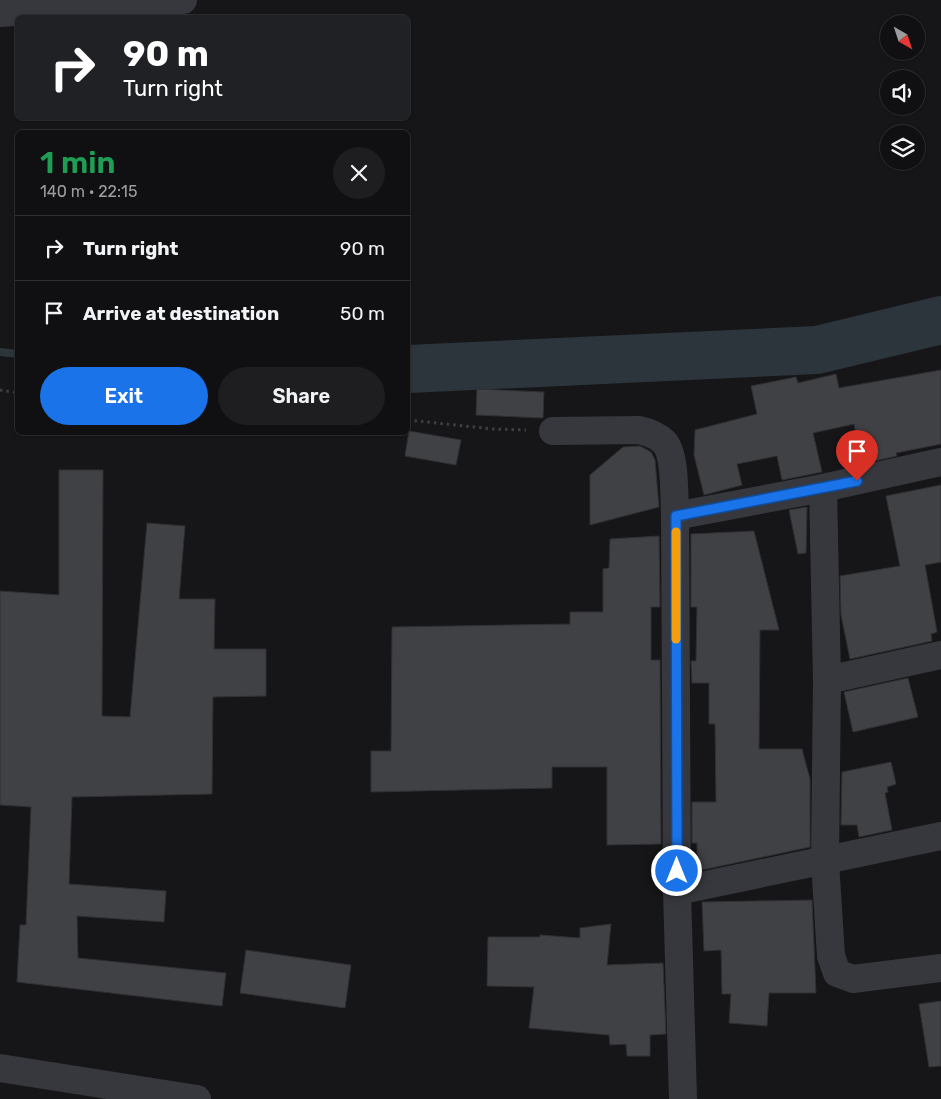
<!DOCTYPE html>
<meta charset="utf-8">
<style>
body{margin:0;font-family:Rubik,sans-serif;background:#1e1e20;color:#f1f3f6;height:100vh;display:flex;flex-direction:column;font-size:19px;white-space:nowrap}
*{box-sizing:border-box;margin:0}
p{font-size:16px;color:#9c9d9f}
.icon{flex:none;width:28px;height:28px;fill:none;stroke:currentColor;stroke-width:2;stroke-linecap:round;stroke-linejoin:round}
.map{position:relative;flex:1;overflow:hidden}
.side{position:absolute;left:15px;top:130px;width:395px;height:305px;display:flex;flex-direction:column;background:#101012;border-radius:8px;box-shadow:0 1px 4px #0004,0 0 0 1px #303032}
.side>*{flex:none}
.guide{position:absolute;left:15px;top:15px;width:395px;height:105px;border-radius:8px;box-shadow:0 1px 4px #0004,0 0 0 1px #303032;background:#202124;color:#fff;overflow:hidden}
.needle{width:32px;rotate:141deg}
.controls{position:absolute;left:880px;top:15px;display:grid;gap:10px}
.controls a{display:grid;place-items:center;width:45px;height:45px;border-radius:50%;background:#101012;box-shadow:0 1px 4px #0004,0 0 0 1px #303032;font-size:25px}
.pin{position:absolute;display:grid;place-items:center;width:42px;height:42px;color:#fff;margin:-51px -21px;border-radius:50% 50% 50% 0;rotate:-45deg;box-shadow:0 0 5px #0007}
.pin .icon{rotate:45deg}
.me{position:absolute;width:55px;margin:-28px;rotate:0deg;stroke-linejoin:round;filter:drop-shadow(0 0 4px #0008)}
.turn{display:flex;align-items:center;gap:18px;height:105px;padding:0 25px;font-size:22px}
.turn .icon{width:65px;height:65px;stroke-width:2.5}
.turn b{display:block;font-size:35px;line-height:42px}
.round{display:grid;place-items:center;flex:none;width:52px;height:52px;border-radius:26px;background:#1e1e20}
.head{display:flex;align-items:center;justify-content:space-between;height:85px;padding:0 25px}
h1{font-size:30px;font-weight:600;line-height:38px;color:#1e9e55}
.cta{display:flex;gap:10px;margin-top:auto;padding:10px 25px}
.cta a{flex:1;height:58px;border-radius:30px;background:#1a73e8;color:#fff;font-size:20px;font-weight:600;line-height:58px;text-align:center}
.cta a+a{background:#1e1e20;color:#f1f3f6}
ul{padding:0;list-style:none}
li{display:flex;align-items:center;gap:15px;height:65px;padding:0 25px;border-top:1px solid #303032}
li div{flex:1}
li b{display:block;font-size:19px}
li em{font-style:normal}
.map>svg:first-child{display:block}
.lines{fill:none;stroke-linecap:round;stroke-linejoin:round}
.stream{stroke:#2c353c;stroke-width:8}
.river{stroke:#2c353c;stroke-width:48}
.building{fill:#404145;stroke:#303034}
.path{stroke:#3d3f44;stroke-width:3;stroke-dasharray:2.5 4;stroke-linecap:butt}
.street{stroke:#37383d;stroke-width:28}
.route-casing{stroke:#114b97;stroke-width:12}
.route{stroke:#1a73e8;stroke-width:9}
.slow{stroke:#f59e0b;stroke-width:9}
</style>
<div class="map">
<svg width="941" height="1099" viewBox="0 0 941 1099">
<rect width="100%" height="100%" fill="#161618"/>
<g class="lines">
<path class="stream" d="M 0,352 L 18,354"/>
<path class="river" d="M 408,369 L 817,350 L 941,320"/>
</g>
<g class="building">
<path d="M 941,370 L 941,444 L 896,453 L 897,456 L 861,464 L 854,424 L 813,433 L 822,472 L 782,480 L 777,456 L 737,464 L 742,485 L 704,495 L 694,455 L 695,430 L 757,414 L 751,386 L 796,377 L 798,383 L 836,374 L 839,388 Z"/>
<path d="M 477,389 L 544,392 L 543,418 L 476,415 Z"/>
<path d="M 409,431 L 461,440 L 456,465 L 405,456 Z"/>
<path d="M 640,446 L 651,452 L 655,460 L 659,507 L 590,525 L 590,475 L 623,447 Z"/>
<path d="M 59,470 L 103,470 L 102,716 L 130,717 L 147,523 L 185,526 L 179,599 L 215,599 L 214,649 L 266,649 L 266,696 L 213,697 L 212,794 L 72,797 L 69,884 L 166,891 L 164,922 L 77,916 L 78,958 L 226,973 L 222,1006 L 17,982 L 20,925 L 26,925 L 31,807 L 0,805 L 0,591 L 59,595 Z"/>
<path d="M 941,485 L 941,562 L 925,565 L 937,632 L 931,634 L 932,641 L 850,659 L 841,615 L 840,576 L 900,566 L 886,496 Z"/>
<path d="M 807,507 L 806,553 L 798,554 L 789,510 Z"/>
<path d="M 754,531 L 779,630 L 760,630 L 759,749 L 802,749 L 810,779 L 810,847 L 697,871 L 697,843 L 692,843 L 692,802 L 716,802 L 715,724 L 709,724 L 709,683 L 692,683 L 691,661 L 696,661 L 697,607 L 691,607 L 691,534 Z"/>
<path d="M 659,536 L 660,607 L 651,607 L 651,660 L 660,660 L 661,844 L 607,845 L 607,767 L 552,767 L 552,788 L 371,792 L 371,751 L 391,751 L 392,627 L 570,624 L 570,612 L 603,612 L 603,569 L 609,568 L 610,539 Z"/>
<path d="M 908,678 L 918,717 L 853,732 L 844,692 Z"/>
<path d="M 891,762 L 896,784 L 887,787 L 888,792 L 885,793 L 892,830 L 859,837 L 857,825 L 841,825 L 842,772 Z"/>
<path d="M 812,900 L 816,993 L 769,993 L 767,1026 L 729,1023 L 731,994 L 722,994 L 721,950 L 704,951 L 702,902 Z"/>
<path d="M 611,924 L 607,965 L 663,963 L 666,1034 L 650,1035 L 650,1056 L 627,1056 L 626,1044 L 610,1045 L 609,1035 L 529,1028 L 534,987 L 487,986 L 488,937 L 540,937 L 540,935 L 580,938 L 580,928 Z"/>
<path d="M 246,950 L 351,965 L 345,1008 L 240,993 Z"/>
<path d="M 941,1001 L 941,1066 L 929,1067 L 919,1004 Z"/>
</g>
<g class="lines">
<g class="path">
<path d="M 0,390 L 18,393"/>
<path d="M 408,420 L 493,429 L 526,430"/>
</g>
<g class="street">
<path d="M 0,13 L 183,0"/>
<path d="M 553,431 L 639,430 C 648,432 657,435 664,442 C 676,454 674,498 675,516 L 677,891 L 683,1099"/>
<path d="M 823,488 L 827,680 L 825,862 L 831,956 L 837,973 L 853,979 L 941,968"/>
<path d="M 675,516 L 823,488 L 941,462"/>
<path d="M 827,680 L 941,655"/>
<path d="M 677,891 L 941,836"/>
<path d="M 0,1068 L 197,1099"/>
</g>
</g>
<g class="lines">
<defs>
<path id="route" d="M 677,871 L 676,516 L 857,481"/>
</defs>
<use href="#route" class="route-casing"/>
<use href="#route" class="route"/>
<path class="slow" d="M 676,532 L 676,639"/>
</g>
</svg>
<div class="controls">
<a><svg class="needle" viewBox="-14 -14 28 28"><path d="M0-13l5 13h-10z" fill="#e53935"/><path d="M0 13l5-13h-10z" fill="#9c9d9f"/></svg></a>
<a><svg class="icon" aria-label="sound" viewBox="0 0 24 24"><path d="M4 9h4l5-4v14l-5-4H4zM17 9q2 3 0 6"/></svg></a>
<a><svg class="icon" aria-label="layers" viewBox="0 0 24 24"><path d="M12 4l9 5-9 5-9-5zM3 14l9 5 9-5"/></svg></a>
</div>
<div class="pin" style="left:857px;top:481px;background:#d93025"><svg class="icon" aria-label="arrive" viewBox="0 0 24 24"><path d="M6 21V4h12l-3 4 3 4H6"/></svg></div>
<svg class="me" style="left:677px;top:871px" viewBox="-20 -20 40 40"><circle r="17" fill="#1a73e8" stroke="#fff" stroke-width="3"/><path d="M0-11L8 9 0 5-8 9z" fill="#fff"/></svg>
<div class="guide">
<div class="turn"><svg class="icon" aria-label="right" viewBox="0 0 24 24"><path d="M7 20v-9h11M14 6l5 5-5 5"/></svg><div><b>90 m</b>Turn right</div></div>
</div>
<section class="side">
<div class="head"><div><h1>1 min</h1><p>140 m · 22:15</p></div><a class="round"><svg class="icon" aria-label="close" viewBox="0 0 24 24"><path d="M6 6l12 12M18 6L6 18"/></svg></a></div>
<ul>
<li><svg class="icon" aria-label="right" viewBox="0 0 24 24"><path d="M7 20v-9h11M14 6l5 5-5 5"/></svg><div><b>Turn right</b></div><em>90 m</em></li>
<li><svg class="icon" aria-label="arrive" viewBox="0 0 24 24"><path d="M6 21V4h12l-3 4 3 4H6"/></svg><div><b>Arrive at destination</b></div><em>50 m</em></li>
</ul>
<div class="cta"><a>Exit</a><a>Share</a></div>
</section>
</div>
